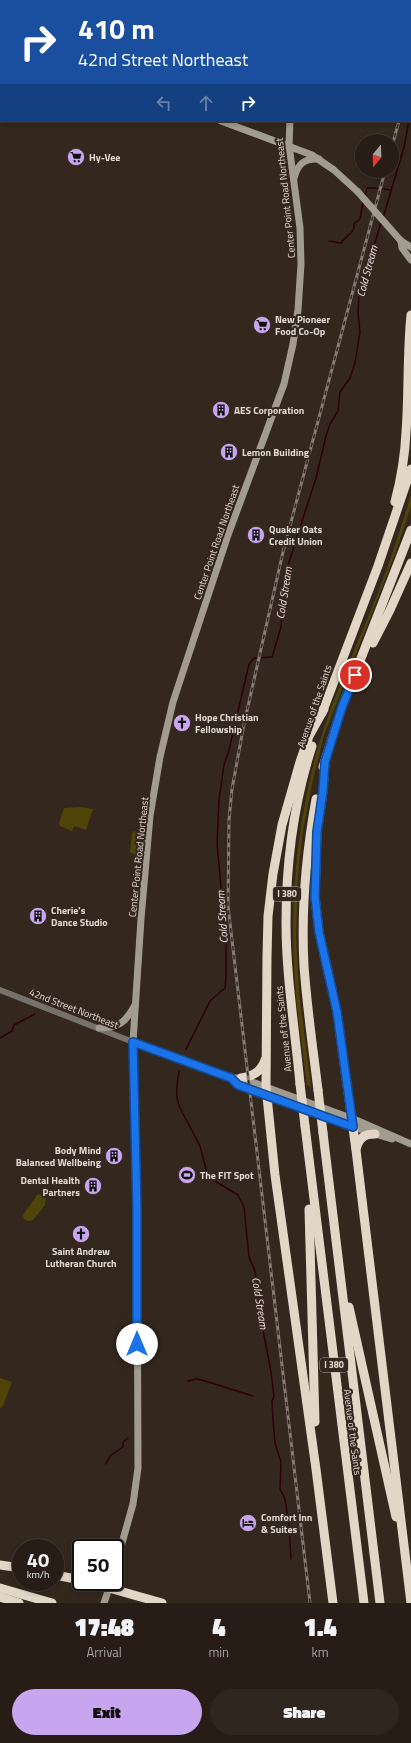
<!DOCTYPE html>
<style>
body{margin:0;font-family:"Titillium Web",sans-serif;background:#2f261f;color:#f1f3f6;height:100vh;display:flex;flex-direction:column;font-size:15px;white-space:nowrap}
*{box-sizing:border-box;margin:0}
p{font-size:13px;color:#a4a2a1}
.icon{flex:none;width:22px;height:22px;fill:none;stroke:currentColor;stroke-width:2;stroke-linecap:round;stroke-linejoin:round}
.map{position:relative;height:1603px;overflow:hidden}
.sheet{display:flex;flex-direction:column;background:#271d16;flex:1}
.sheet>*{flex:none}
.guide{position:absolute;left:0px;top:0px;width:411px;height:122px;box-shadow:0 2px 6px #0003,0 0 0 1px #433b35;background:#1a4fa0;color:#fff;overflow:hidden}
.needle{width:26px;rotate:199deg}
.tools{position:absolute;left:355px;top:134px;display:grid;gap:8px}
.tools a{display:grid;place-items:center;width:44px;height:44px;border-radius:50%;background:#271d16;box-shadow:0 2px 6px #0003,0 0 0 1px #433b35;font-size:20px}
.speed{position:absolute;left:12px;top:1539px;display:flex;gap:8px;font-size:20px;font-weight:700;text-align:center}
.speed>*{display:grid;place-content:center;width:52px;height:52px;border-radius:50%;background:#271d16;box-shadow:0 2px 6px #0003,0 0 0 1px #433b35;line-height:1}
.speed small{font-size:10px;font-weight:400}
.speed .limit{border:2px solid #111;border-radius:6px;background:#fff;color:#111}
.pin{position:absolute;display:grid;place-items:center;width:34px;height:34px;color:#fff;margin:-17px;border:2px solid #fff;border-radius:50%;box-shadow:0 1px 4px #0007}
.me{position:absolute;width:44px;margin:-22px;rotate:0deg;stroke-linejoin:round;filter:drop-shadow(0 0 3px #0008)}
.turn{display:flex;align-items:center;gap:14px;height:84px;padding:0 12px;font-size:18px}
.turn .icon{width:52px;height:52px;stroke-width:2.5}
.turn b{display:block;font-size:28px;line-height:34px}
.lanes{display:flex;align-items:center;height:38px;padding:0 12px;background:#0003;justify-content:center;gap:20px;direction:ltr}
.lanes .off{opacity:.35}
.eta{display:flex;justify-content:space-evenly;align-items:center;height:68px;text-align:center}
.eta b{font-size:24px;font-weight:800;line-height:28px}
.cta{display:flex;gap:8px;margin-top:auto;padding:8px 12px}
.cta a{flex:1;height:46px;border-radius:24px;background:#c8a6ef;color:#111;font-size:16px;font-weight:800;line-height:46px;text-align:center}
.cta a+a{background:#2f261f;color:#f1f3f6}
.map>svg:first-child{display:block}
.green{fill:#504508}
.lines{fill:none;stroke-linecap:round;stroke-linejoin:round}
.stream{stroke:#2e000a;stroke-width:1.5}
.tertiary{stroke:#76726b;stroke-width:6}
.secondary{stroke:#a29b90;stroke-width:7}
.motorway{stroke:#e2d7c7;stroke-width:9}
.rail-casing{stroke:#877c75;stroke-width:3}
.rail{stroke:#34271e;stroke-width:1.5;stroke-dasharray:4.5;stroke-linecap:butt}
.secondary-bridge{stroke:#a29b90;stroke-width:7}
.motorway-bridge{stroke:#e2d7c7;stroke-width:9}
.route-casing{stroke:#114b97;stroke-width:10}
.route{stroke:#1a73e8;stroke-width:7}
.labels{text-anchor:middle;stroke-width:4;stroke-linejoin:round;paint-order:stroke}
.shield{fill:#34271e;stroke:#aea49d;stroke-width:1}
.shield-label{font-size:9px;font-weight:bold;fill:#e2d9d3}
.poi-label{font-size:10px;font-weight:bold;fill:#e2d9d3;stroke:#34271e;text-anchor:start}
.street-label{font-size:10px;fill:#e2d9d3;stroke:#34271e}
.water-label{font-size:11px;font-style:italic;fill:#f2dee0;stroke:#34271e}
</style>
<div class="map">
<svg width="411" height="1603" viewBox="0 0 411 1603">
<rect width="100%" height="100%" fill="#34271e"/>
<g class="green">
<path d="M 411,494 L 411,506 L 395,554 L 324,735 L 312,784 L 303,830 L 298,876 L 296,937 L 299,992 L 311,1087 L 307,1085 C 303,1051 297,1016 295,982 C 289,901 297,822 319,744 C 335,691 359,641 379,590 C 391,558 402,526 411,494 Z"/>
<path d="M 81,807 L 93,809 L 86,830 L 74,826 L 72,831 L 60,826 L 59,823 L 64,808 Z"/>
<path d="M 134,831 C 144,835 141,845 140,851 L 136,855 L 130,852 L 132,833 Z"/>
<path d="M 38,1194 L 46,1197 L 45,1205 L 33,1220 L 28,1221 L 24,1219 L 23,1215 Z"/>
<path d="M 0,1378 L 12,1382 L 2,1408 L 0,1407 Z"/>
</g>
<g class="lines">
<g class="stream">
<path d="M 102,0 L 104,1"/>
<path d="M 410,116 L 411,113"/>
<path d="M 365,196 L 367,188 L 374,188 L 391,190"/>
<path d="M 383,218 L 404,147 L 409,121"/>
<path d="M 329,241 L 341,243 C 346,236 355,233 354,224 L 360,219 L 363,202"/>
<path d="M 0,1038 L 12,1031 L 14,1025 L 35,1014"/>
<path d="M 186,1049 L 210,1001 L 225,988 L 226,976 L 226,940 L 217,844 L 219,800 L 224,765 L 229,750 L 249,664 L 254,658 L 272,657 L 281,627 L 283,595 L 289,562 L 316,478 L 326,436 L 330,424 L 338,411 L 340,392 L 350,378 L 355,363 L 360,332 L 358,313 L 359,295 L 381,223"/>
<path d="M 179,1071 C 177,1084 175,1093 179,1106 L 200,1146 L 207,1173 L 213,1180 L 238,1195 L 244,1207 L 249,1257 L 255,1271 L 263,1330 L 271,1372 L 274,1397 L 272,1401 L 273,1420 L 275,1443 L 281,1462 L 280,1489 L 285,1499 L 289,1525 L 291,1559"/>
<path d="M 188,1381 L 196,1379 L 202,1380 L 253,1396"/>
<path d="M 106,1464 L 110,1456 L 123,1447 L 123,1442 L 128,1438"/>
</g>
<path class="tertiary" d="M 0,990 L 133,1042"/>
<g class="secondary">
<path d="M 57,1 L 57,0"/>
<path d="M 327,1 L 327,0"/>
<path d="M 0,37 L 1,37"/>
<path d="M 0,78 L 1,76"/>
<path d="M 221,121 L 312,155 L 334,170 L 358,192"/>
<path d="M 294,178 C 298,164 304,158 319,159"/>
<path d="M 401,241 L 402,248 L 411,260"/>
<path d="M 401,241 L 411,247"/>
<path d="M 99,1028 C 119,1028 126,1022 135,1005"/>
<path d="M 133,1042 L 231,1078 L 241,1078 L 356,1120 L 411,1144"/>
<path d="M 231,1078 C 241,1090 263,1095 278,1100 C 316,1114 353,1128 392,1139"/>
<path d="M 115,1568 L 133,1504 L 138,1468 L 137,1212 L 133,1042 L 141,919 L 150,816 L 160,757 L 173,702 L 228,535 L 284,384 L 293,344 L 298,310 L 301,264 L 300,228 L 289,145 L 290,121"/>
<path d="M 104,1603 L 111,1582"/>
</g>
<g class="motorway">
<path d="M 395,502 C 401,479 405,456 406,432 C 409,393 407,354 411,315"/>
<path d="M 373,643 L 390,610 L 411,563"/>
<path d="M 324,709 L 309,736 L 300,762 L 282,825 L 273,874 L 268,916 L 267,957 L 266,1087 L 275,1175 L 316,1469 L 333,1603"/>
<path d="M 322,713 L 378,566 L 411,469"/>
<path d="M 325,762 L 323,791 L 317,832 L 315,897 L 319,932 L 337,1012 L 356,1150 L 411,1603"/>
<path d="M 323,767 L 342,707 L 411,530"/>
<path d="M 316,799 C 306,854 301,910 304,966 C 307,1008 313,1049 318,1090"/>
<path d="M 241,1078 C 253,1076 261,1072 265,1060"/>
<path d="M 300,1084 C 295,1030 286,976 286,923 C 286,864 294,802 312,746"/>
<path d="M 305,1126 L 364,1603"/>
<path d="M 323,1133 L 380,1603"/>
<path d="M 356,1149 C 359,1138 364,1134 375,1134"/>
<path d="M 309,1209 L 315,1422"/>
<path d="M 349,1307 L 396,1517"/>
<path d="M 0,1565 L 21,1568"/>
<path d="M 55,1575 L 81,1580"/>
<path d="M 88,1582 L 162,1603"/>
<path d="M 0,1588 L 52,1603"/>
<path d="M 0,1597 L 19,1603"/>
</g>
<defs>
<g id="rail">
<path d="M 410,79 L 411,75"/>
<path d="M 392,146 L 399,121"/>
<path d="M 310,1603 L 228,906 L 229,820 L 232,789 L 244,724 L 283,552 L 385,171"/>
</g>
</defs>
<use href="#rail" class="rail-casing"/>
<use href="#rail" class="rail"/>
<path class="secondary-bridge" d="M 358,192 L 401,241"/>
<g class="motorway-bridge">
<path d="M 300,1084 L 305,1126"/>
<path d="M 318,1090 L 323,1133"/>
</g>
</g>
<g class="lines">
<defs>
<path id="route" d="M 137,1344 L 137,1212 L 133,1042 L 231,1078 L 238,1085 L 353,1127 L 337,1012 L 319,932 L 315,897 L 317,832 L 323,791 L 325,762 L 342,707 L 355,675"/>
</defs>
<use href="#route" class="route-casing"/>
<use href="#route" class="route"/>
</g>
<defs>
<symbol id="supermarket-disc" viewBox="-11 -11 22 22"><circle r="9.5" fill="#c8a6ef" stroke="#34271e"/><path d="M-6-5.5h2.5l.6 2H6L4.5 2H-2.5L-4.4-4H-6ZM-1.5 3.2a1.3 1.3 0 1 0 .1 0ZM3 3.2a1.3 1.3 0 1 0 .1 0Z" fill="#111"/></symbol>
<symbol id="building-disc" viewBox="-11 -11 22 22"><circle r="9.5" fill="#c8a6ef" stroke="#34271e"/><path d="M-4-6H4V6H1V3H-1V6H-4ZM-2.5-4.3h1.7v1.8h-1.7ZM.8-4.3h1.7v1.8H.8ZM-2.5-1h1.7V.8h-1.7ZM.8-1h1.7V.8H.8Z" fill="#111"/></symbol>
<symbol id="church-disc" viewBox="-11 -11 22 22"><circle r="9.5" fill="#c8a6ef" stroke="#34271e"/><path d="M-1.2-6h2.4v3.5h3.3v2.4h-3.3V6h-2.4V-.1h-3.3v-2.4h3.3Z" fill="#111"/></symbol>
<symbol id="stadium-disc" viewBox="-11 -11 22 22"><circle r="9.5" fill="#c8a6ef" stroke="#34271e"/><path d="M0-5a6.5 5 0 1 0 0 10a6.5 5 0 1 0 0-10ZM-3.5-1.8h7v3.6h-7Z" fill="#111"/></symbol>
<symbol id="hotel-disc" viewBox="-11 -11 22 22"><circle r="9.5" fill="#c8a6ef" stroke="#34271e"/><path d="M-6-4.5h1.5V1H6V5H4.5V3h-9V5H-6ZM-4 0a1.8 1.8 0 1 1 3.6 0ZM.5 0V-2.5h3Q6-2.5 6 0Z" fill="#111"/></symbol>
</defs>
<g fill-rule="evenodd">
<use href="#supermarket-disc" x="66" y="147" width="20" height="20"/>
<use href="#supermarket-disc" x="252" y="315" width="20" height="20"/>
<use href="#building-disc" x="211" y="400" width="20" height="20"/>
<use href="#building-disc" x="219" y="442" width="20" height="20"/>
<use href="#building-disc" x="246" y="525" width="20" height="20"/>
<use href="#church-disc" x="172" y="713" width="20" height="20"/>
<use href="#building-disc" x="28" y="906" width="20" height="20"/>
<use href="#building-disc" x="104" y="1146" width="20" height="20"/>
<use href="#stadium-disc" x="177" y="1165" width="20" height="20"/>
<use href="#building-disc" x="83" y="1176" width="20" height="20"/>
<use href="#church-disc" x="71" y="1224" width="20" height="20"/>
<use href="#hotel-disc" x="238" y="1513" width="20" height="20"/>
</g>
<g class="labels">
<g class="shield">
<rect x="273" y="887" width="28" height="14" rx="3"/>
<rect x="320" y="1358" width="28" height="14" rx="3"/>
</g>
<g class="shield-label">
<text x="287" y="897">I 380</text>
<text x="334" y="1368">I 380</text>
</g>
<g class="poi-label">
<text x="89" y="161">Hy-Vee</text>
<text x="275" y="323">New Pioneer<tspan x="275" dy="12">Food Co-Op</tspan></text>
<text x="234" y="414">AES Corporation</text>
<text x="242" y="456">Lemon Building</text>
<text x="269" y="533">Quaker Oats<tspan x="269" dy="12">Credit Union</tspan></text>
<text x="195" y="721">Hope Christian<tspan x="195" dy="12">Fellowship</tspan></text>
<text x="51" y="914">Cherie's<tspan x="51" dy="12">Dance Studio</tspan></text>
<text x="101" y="1154" text-anchor="end">Body Mind<tspan x="101" dy="12">Balanced Wellbeing</tspan></text>
<text x="200" y="1179">The FIT Spot</text>
<text x="80" y="1184" text-anchor="end">Dental Health<tspan x="80" dy="12">Partners</tspan></text>
<text x="81" y="1255" text-anchor="middle">Saint Andrew<tspan x="81" dy="12">Lutheran Church</tspan></text>
<text x="261" y="1521">Comfort Inn<tspan x="261" dy="12">&amp; Suites</tspan></text>
</g>
<g class="street-label">
<text transform="translate(285 198) rotate(-96)" y="4">Center Point Road Northeast</text>
<text transform="translate(216 542) rotate(-71)" y="4">Center Point Road Northeast</text>
<text transform="translate(314 706) rotate(-71)" y="4">Avenue of the Saints</text>
<text transform="translate(138 857) rotate(-84)" y="4">Center Point Road Northeast</text>
<text transform="translate(74 1008) rotate(21)" y="4">42nd Street Northeast</text>
<text transform="translate(283 1029) rotate(-96)" y="4">Avenue of the Saints</text>
<text transform="translate(353 1432) rotate(83)" y="4">Avenue of the Saints</text>
</g>
<g class="water-label">
<text transform="translate(367 271) rotate(-75)" y="4">Cold Stream</text>
<text transform="translate(284 593) rotate(-81)" y="4">Cold Stream</text>
<text transform="translate(222 917) rotate(-94)" y="4">Cold Stream</text>
<text transform="translate(260 1303) rotate(81)" y="4">Cold Stream</text>
</g>
</g>
</svg>
<div class="tools">
<a><svg class="needle" viewBox="-14 -14 28 28"><path d="M0-13l5 13h-10z" fill="#e53935"/><path d="M0 13l5-13h-10z" fill="#a4a2a1"/></svg></a>
</div>
<div class="speed"><div>40<small>km/h</small></div><div class="limit">50</div></div>
<div class="pin" style="left:355px;top:675px;background:#d93025"><svg class="icon" aria-label="arrive" viewBox="0 0 24 24"><path d="M6 21V4h12l-3 4 3 4H6"/></svg></div>
<svg class="me" style="left:137px;top:1344px" viewBox="-20 -20 40 40"><circle r="19" fill="#fff"/><path d="M0-13L10 11 0 6-10 11z" fill="#1a73e8"/></svg>
<div class="guide">
<div class="turn"><svg class="icon" aria-label="right" viewBox="0 0 24 24"><path d="M7 20v-9h11M14 6l5 5-5 5"/></svg><div><b>410 m</b>42nd Street Northeast</div></div>
<div class="lanes"><svg class="icon off" aria-label="left" viewBox="0 0 24 24"><path d="M17 20v-9H6M10 6l-5 5 5 5"/></svg><svg class="icon off" aria-label="ahead" viewBox="0 0 24 24"><path d="M12 20V5M6 11l6-6 6 6"/></svg><svg class="icon" aria-label="right" viewBox="0 0 24 24"><path d="M7 20v-9h11M14 6l5 5-5 5"/></svg></div>
</div>
</div>
<section class="sheet">
<div class="eta">
<div><b>17:48</b><p>Arrival</p></div>
<div><b>4</b><p>min</p></div>
<div><b>1.4</b><p>km</p></div>
</div>
<div class="cta"><a>Exit</a><a>Share</a></div>
</section>
